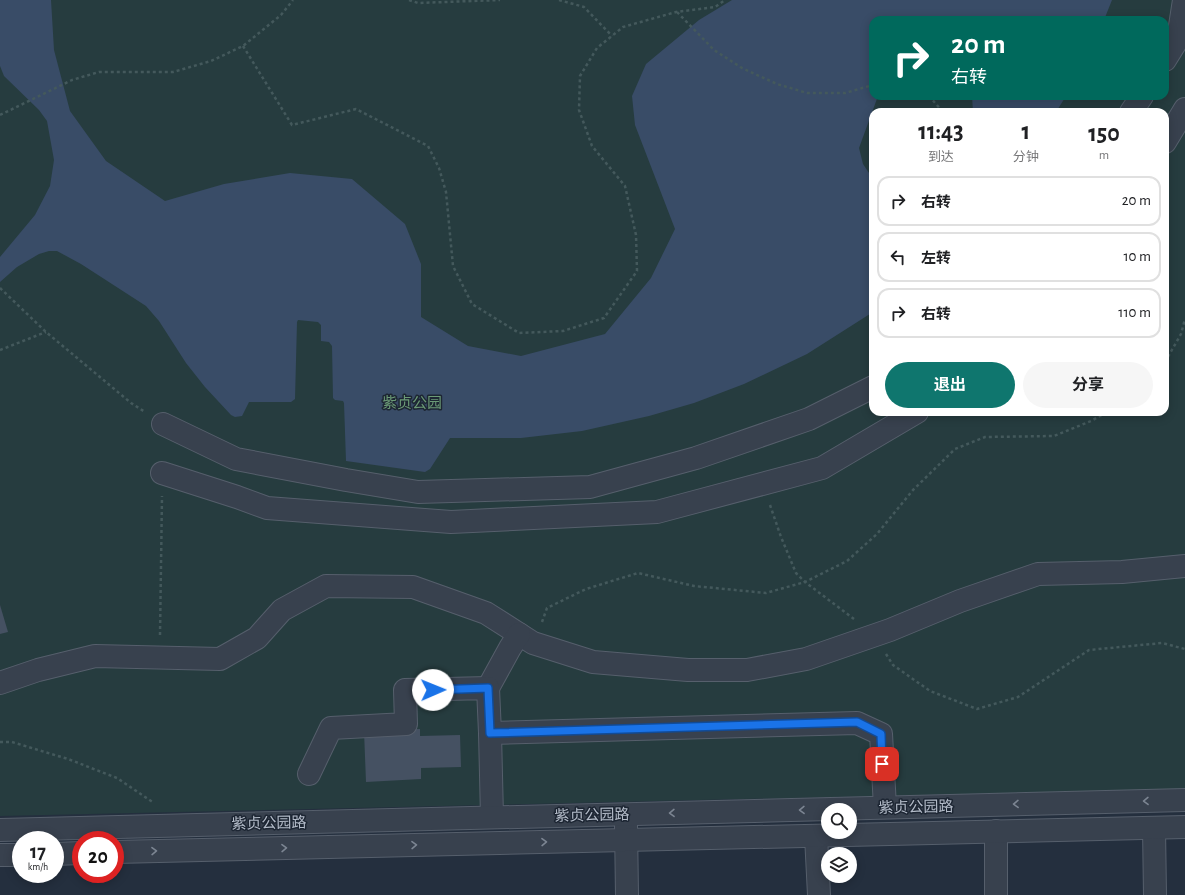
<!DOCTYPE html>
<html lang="zh">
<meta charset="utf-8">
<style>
body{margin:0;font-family:"Alegreya Sans","Noto Sans SC",sans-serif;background:#f6f6f6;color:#202124;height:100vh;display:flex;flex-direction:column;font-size:15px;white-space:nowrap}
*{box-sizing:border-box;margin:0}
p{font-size:13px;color:#757577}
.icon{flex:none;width:22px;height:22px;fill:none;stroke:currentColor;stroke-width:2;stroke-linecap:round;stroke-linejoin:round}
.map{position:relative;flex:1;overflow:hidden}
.drawer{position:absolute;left:869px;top:108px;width:300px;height:308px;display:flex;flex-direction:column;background:#fff;border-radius:12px;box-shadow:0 2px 10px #0003}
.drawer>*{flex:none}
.guide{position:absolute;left:869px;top:16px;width:300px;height:84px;border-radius:12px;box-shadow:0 2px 10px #0003;background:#00695c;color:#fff;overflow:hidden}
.tools{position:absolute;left:821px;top:803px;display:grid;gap:8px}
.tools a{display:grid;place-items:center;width:36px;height:36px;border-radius:50%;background:#fff;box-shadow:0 2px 10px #0003;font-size:20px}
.speed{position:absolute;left:12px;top:831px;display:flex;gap:8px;font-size:20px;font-weight:700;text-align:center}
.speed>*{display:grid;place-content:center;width:52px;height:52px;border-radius:50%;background:#fff;box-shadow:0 2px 10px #0003;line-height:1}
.speed small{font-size:10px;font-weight:400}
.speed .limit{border:6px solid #d22;background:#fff;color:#111}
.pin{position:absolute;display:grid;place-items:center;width:34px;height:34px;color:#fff;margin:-17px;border-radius:8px;box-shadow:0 2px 6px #0006}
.me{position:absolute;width:44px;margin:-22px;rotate:89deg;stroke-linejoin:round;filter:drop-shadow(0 0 3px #0008)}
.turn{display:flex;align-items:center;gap:14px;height:84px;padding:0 16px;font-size:18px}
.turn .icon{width:52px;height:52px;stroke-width:2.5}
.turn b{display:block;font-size:28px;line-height:34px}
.eta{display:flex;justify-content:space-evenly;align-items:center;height:68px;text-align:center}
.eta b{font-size:24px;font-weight:700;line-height:28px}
.action{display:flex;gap:8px;margin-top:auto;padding:8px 16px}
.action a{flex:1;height:46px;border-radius:24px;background:#0f766e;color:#fff;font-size:16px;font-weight:700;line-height:46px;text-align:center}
.action a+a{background:#f6f6f6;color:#202124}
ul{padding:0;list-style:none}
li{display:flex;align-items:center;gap:12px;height:50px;margin:0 8px 6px;padding:0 8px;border:2px solid #e0e0e0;border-radius:12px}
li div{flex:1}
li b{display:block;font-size:15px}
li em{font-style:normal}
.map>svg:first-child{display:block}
.green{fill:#263c3f;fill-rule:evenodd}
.water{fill:#394c67}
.building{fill:#455162}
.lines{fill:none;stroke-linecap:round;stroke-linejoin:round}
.minor-casing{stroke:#565f6c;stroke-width:24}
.path{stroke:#44595c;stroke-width:2.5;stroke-dasharray:3 3;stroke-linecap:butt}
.minor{stroke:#38414e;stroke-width:22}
.oneway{stroke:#7c8592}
.route-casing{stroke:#114b97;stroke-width:10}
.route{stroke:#1a73e8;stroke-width:7}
.labels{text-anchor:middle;stroke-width:3;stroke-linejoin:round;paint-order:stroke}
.park-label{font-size:15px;fill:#6b9a76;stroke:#1d2633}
.street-label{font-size:15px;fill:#b4bcc9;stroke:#1d2633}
</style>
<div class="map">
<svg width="1185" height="895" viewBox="0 0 1185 895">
<rect width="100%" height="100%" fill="#242f3e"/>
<path class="green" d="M 0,0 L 1185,0 L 1185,789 L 0,816 ZM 873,20 L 1165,20 L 1165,96 L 873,96 ZM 873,112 L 1165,112 L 1165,412 L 873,412 Z"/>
<g class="water">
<path d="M 0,0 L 51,0 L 54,50 L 70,111 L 106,161 L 165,201 L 224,184 L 290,173 L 352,179 L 405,224 L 421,264 L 421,317 L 468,346 L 521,356 L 605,334 L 651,278 L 675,229 L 635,125 L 632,96 L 646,64 L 699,20 L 732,0 L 1112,0 L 1104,20 L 873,20 L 873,96 L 878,96 L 859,148 L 863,164 L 873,179 L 873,312 L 807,354 L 744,384 L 694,403 L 649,416 L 582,431 L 521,438 L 450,438 L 430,469 L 425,472 L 346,461 L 344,403 L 343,401 L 335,400 L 333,398 L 332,346 L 329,342 L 321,341 L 321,325 L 318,322 L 298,320 L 297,322 L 295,399 L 291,402 L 249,402 L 242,416 L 235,417 L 231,415 L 205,387 L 186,363 L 159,321 L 146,306 L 81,264 L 57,251 L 49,251 L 39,254 L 17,267 L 0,282 L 0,257 L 35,215 L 50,186 L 54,160 L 47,121 L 39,110 L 4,76 L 0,66 Z"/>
<path d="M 972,96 L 1066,96 L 1056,112 L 973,112 Z"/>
</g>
<g class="building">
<path d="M 0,605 L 8,632 L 0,634 Z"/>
<path d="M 420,729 L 420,736 L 460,735 L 461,767 L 421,768 L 421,779 L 366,782 L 364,731 Z"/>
</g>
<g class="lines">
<defs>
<g id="minor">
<path d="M 1165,60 L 1178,39 L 1184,0"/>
<path d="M 1131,112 L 1142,96"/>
<path d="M 1165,142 L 1185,109"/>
<path d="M 163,424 L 236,459 L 346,480 L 418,492 L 590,487 L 696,458 L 809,419 L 873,387"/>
<path d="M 162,473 L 237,497 L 267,508 L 451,522 L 657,512 L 822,468 L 917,412"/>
<path d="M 0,683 L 38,670 L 95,656 L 220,659 L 257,638 L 282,610 L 326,586 L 413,587 L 486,613 L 533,643 L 593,662 L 688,670 L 747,670 L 806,659 L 890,630 L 960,601 L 1038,574 L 1122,572 L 1185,566"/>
<path d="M 488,688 L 510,648 L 519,634"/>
<path d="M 309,774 L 331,728 L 406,724 L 405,690 L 488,688 L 490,733"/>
<path d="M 492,817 L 490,733 L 857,723 L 881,734 L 885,807"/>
<path d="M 626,826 L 627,895"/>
<path d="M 1154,828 L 1155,895"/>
<path d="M 0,830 L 1185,800"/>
<path d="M 996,831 L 996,895"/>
<path d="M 816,836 L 819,895"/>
<path d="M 115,852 L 1185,827"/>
<path d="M 55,854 L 81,853"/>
<path d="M 0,855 L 21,855"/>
</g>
</defs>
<use href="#minor" class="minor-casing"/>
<g class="path">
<path d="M 409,0 L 418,3 L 500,0"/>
<path d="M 559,0 L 584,7 L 612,36"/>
<path d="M 677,12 L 714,50 L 742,68 L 777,84 L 807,93 L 845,93 L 873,85"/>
<path d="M 243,46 L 292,125 L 356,109 L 428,146 L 439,168 L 446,192 L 453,266 L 472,304 L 519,333 L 563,331 L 604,318 L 637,271 L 636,235 L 625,186 L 592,146 L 579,110 L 580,76 L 597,48 L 623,27 L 676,12 L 715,7 L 725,0"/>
<path d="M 929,96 L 943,112"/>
<path d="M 0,115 L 72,80 L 99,72 L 173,72 L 211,61 L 243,46 L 281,15 L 293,0"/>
<path d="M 0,288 L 46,332 L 131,403 L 145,412"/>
<path d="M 0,350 L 46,332"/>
<path d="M 1165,362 L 1181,334 L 1185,319"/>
<path d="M 770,505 L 781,537 L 796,573 L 805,582 L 854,619"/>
<path d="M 542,622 L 547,608 L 586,589 L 638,573 L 694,586 L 766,593 L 805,582 L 847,561 L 877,534 L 913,490 L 955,449 L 985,437 L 1054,436 L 1091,421 L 1107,412"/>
<path d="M 160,635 L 162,496"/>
<path d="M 886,654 L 893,665 L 930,691 L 977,709 L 1018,697 L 1089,650 L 1162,643 L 1185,649"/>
<path d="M 0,742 L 12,742 L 68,759 L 117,778 L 154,803"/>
</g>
<use href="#minor" class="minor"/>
</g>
<defs><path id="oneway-chevron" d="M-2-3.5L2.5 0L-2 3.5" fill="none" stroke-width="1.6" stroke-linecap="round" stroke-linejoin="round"/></defs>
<g class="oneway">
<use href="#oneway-chevron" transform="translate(1146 801) rotate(179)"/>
<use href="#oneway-chevron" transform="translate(1016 804) rotate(179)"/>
<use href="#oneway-chevron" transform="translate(802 810) rotate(179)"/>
<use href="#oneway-chevron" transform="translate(672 813) rotate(179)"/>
<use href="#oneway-chevron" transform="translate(544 842) rotate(-1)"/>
<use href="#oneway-chevron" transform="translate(414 845) rotate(-1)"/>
<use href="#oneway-chevron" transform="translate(284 848) rotate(-1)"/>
<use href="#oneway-chevron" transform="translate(154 851) rotate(-1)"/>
</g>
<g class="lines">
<defs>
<path id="route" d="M 433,690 L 488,688 L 490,733 L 857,722 L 881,734 L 882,764"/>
</defs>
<use href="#route" class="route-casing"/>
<use href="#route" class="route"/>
</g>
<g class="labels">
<g class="park-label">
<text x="412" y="408">紫贞公园</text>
</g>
<g class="street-label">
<text transform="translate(916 807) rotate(-1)" y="5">紫贞公园路</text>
<text transform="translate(592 815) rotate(-1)" y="5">紫贞公园路</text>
<text transform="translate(269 823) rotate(-1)" y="5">紫贞公园路</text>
</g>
</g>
</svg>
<div class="tools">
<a><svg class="icon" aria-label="search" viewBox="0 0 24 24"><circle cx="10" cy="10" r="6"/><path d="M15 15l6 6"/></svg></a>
<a><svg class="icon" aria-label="layers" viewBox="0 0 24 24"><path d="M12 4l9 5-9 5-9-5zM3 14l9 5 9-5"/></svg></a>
</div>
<div class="speed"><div>17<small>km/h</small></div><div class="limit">20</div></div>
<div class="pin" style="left:882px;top:764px;background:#d93025"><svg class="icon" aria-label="arrive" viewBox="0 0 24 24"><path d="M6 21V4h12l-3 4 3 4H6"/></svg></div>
<svg class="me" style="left:433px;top:690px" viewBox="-20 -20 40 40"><circle r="19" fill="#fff"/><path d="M0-13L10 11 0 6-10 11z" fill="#1a73e8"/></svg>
<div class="guide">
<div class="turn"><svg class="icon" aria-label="right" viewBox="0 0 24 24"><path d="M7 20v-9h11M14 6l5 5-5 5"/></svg><div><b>20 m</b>右转</div></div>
</div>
<section class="drawer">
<div class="eta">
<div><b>11:43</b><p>到达</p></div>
<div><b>1</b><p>分钟</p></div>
<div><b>150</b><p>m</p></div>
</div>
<ul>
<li><svg class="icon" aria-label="right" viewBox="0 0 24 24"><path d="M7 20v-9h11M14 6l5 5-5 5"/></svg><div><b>右转</b></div><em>20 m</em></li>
<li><svg class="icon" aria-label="left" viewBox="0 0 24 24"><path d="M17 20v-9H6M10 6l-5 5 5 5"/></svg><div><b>左转</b></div><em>10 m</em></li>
<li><svg class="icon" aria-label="right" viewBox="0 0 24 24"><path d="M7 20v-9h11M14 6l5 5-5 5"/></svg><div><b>右转</b></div><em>110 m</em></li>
</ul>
<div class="action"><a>退出</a><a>分享</a></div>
</section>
</div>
